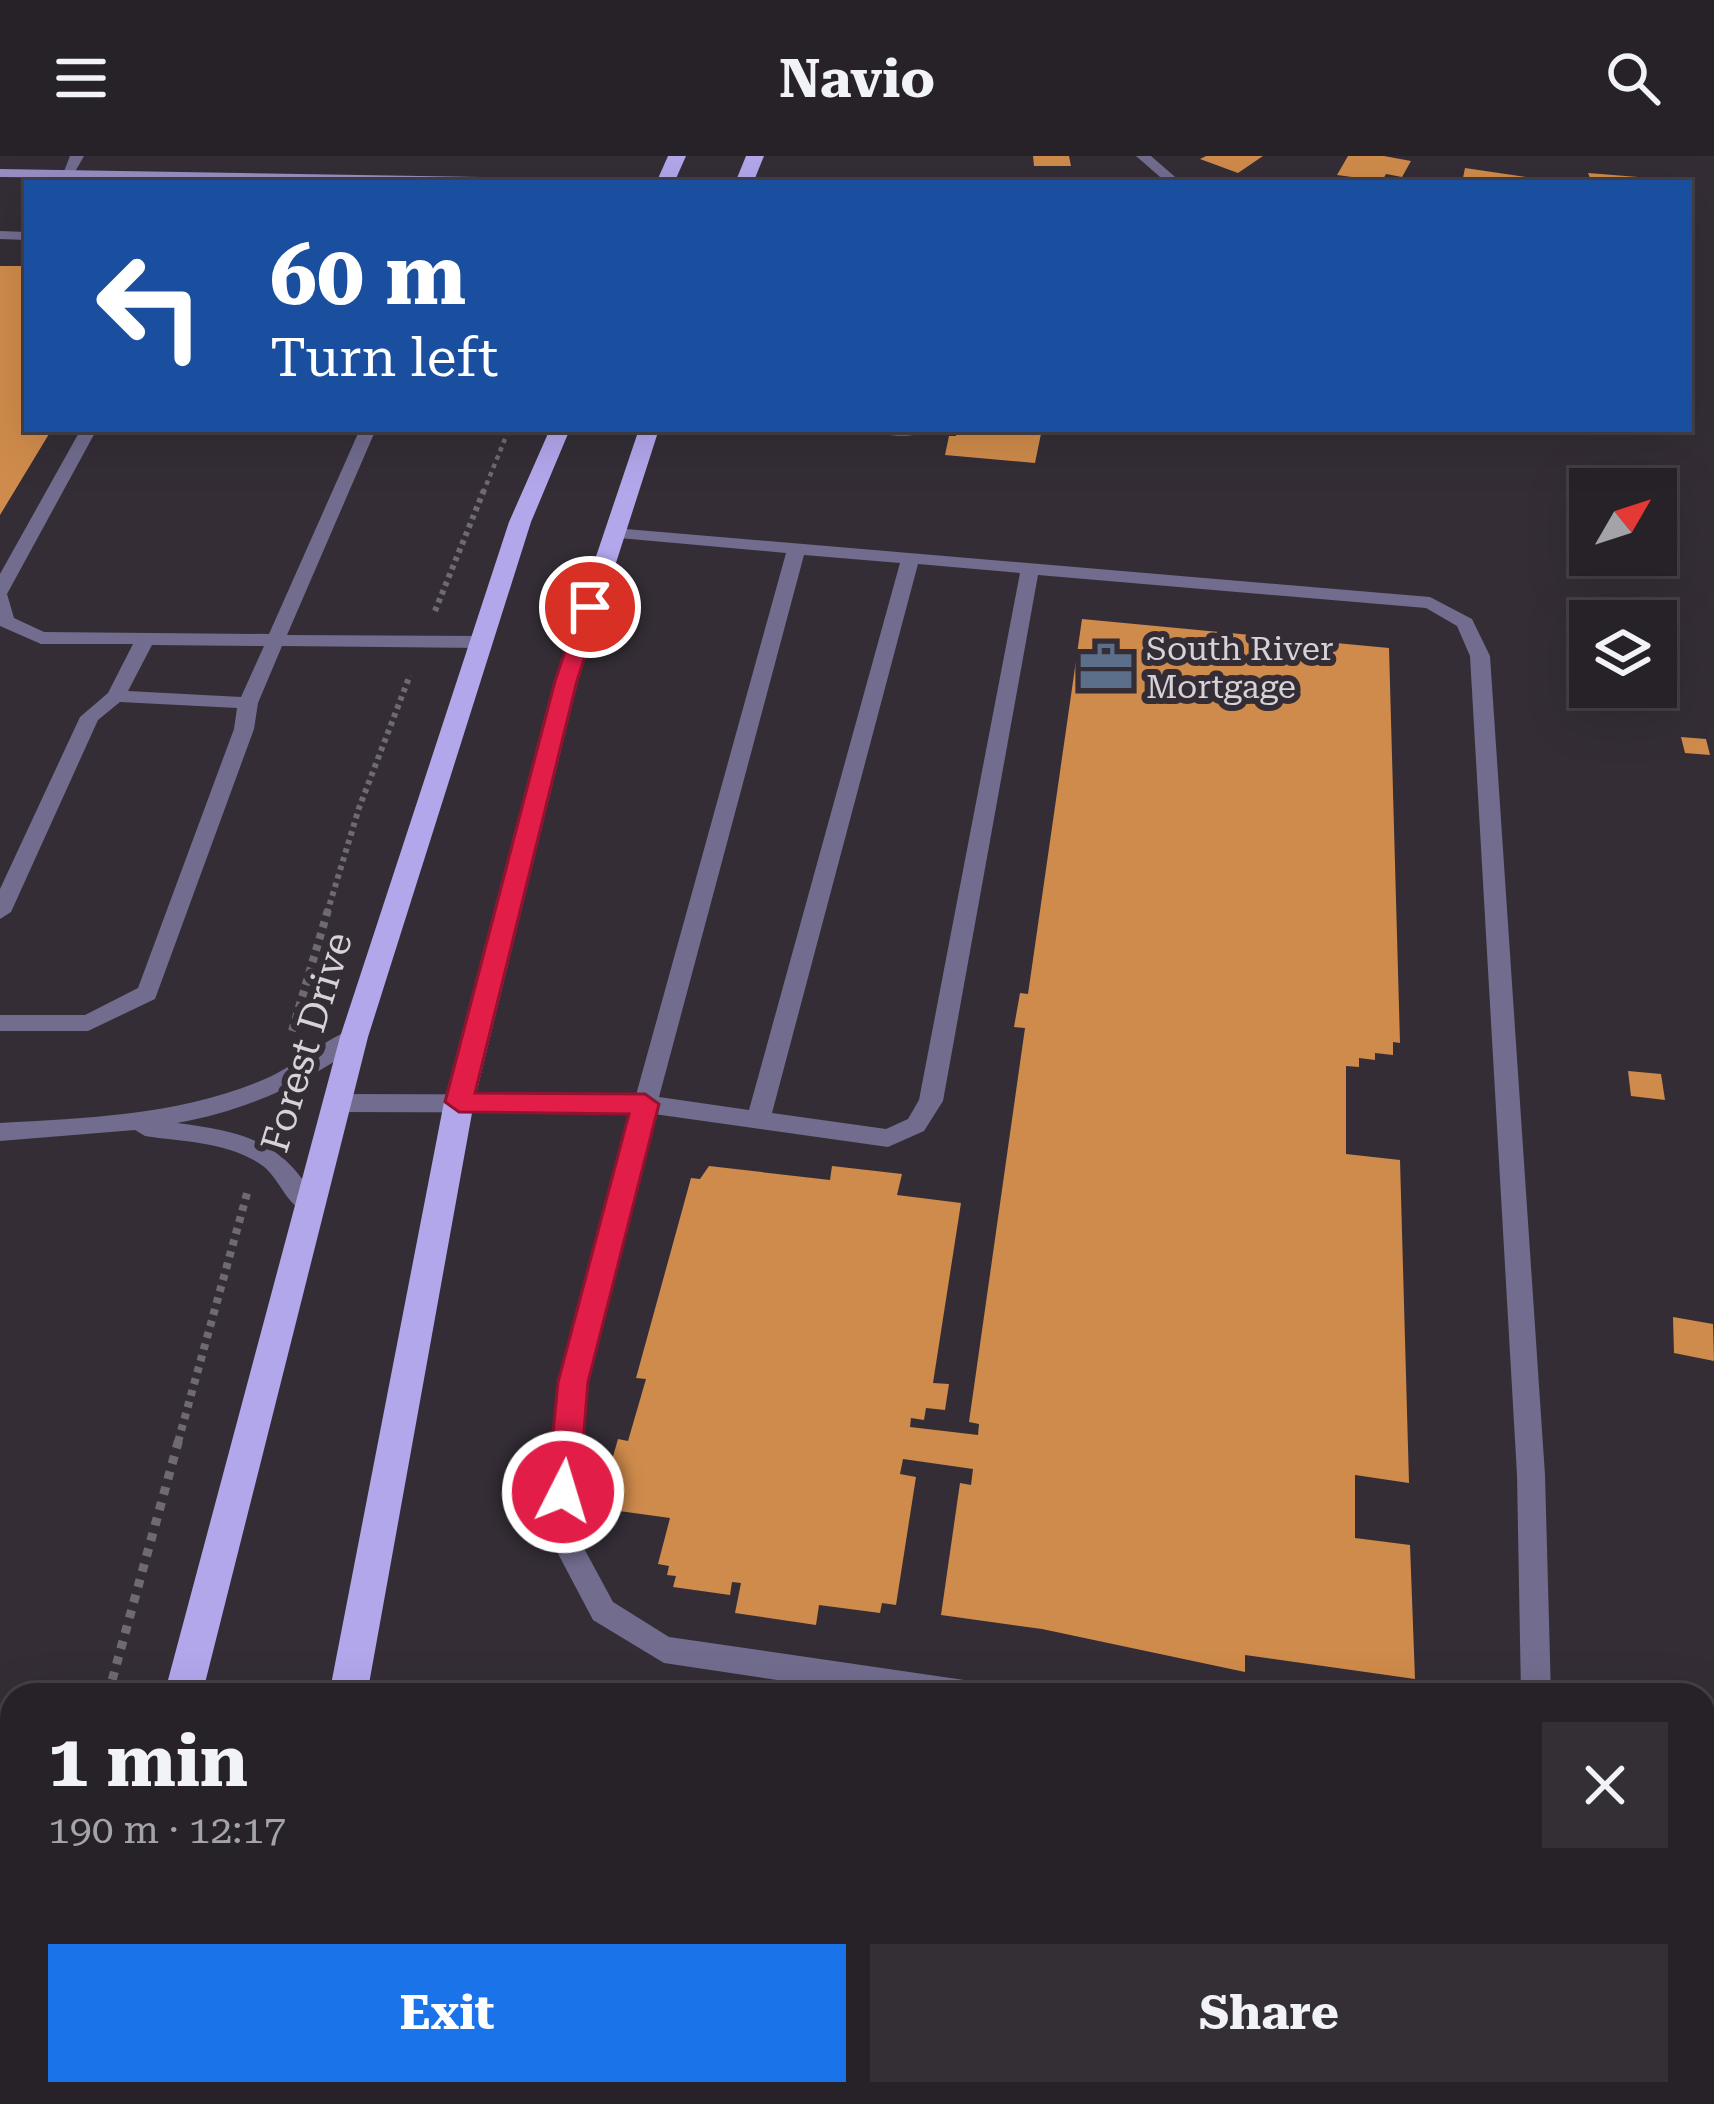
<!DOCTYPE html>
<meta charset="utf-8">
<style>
body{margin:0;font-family:"Roboto Serif",serif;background:#332f34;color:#f1f3f6;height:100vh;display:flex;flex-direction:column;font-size:45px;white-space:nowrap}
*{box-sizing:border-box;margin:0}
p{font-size:39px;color:#a4a4a8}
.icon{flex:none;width:66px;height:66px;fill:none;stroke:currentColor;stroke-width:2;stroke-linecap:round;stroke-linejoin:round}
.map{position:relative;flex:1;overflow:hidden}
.details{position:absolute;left:0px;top:1527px;width:1716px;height:423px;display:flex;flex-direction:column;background:#272228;border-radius:36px 36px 0 0;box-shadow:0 12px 48px #0002,0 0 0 3px #433f45}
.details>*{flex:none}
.guide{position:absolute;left:24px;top:24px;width:1668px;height:252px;border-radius:0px;box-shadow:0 12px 48px #0002,0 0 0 3px #433f45;background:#1a4fa0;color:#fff;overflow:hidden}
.needle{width:78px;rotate:51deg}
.controls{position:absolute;left:1569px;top:312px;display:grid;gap:24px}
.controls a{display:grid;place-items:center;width:108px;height:108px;border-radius:0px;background:#272228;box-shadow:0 12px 48px #0002,0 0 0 3px #433f45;font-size:60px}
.pin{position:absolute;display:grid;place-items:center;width:102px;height:102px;color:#fff;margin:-51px;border:6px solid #fff;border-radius:50%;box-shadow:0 3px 12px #0007}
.me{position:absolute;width:132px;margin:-66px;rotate:5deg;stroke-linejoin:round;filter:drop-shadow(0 0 9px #0008)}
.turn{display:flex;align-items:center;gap:42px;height:252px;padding:0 48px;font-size:54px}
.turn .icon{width:156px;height:156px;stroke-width:2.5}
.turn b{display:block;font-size:84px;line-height:102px}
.round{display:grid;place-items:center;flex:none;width:126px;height:126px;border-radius:0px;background:#332f34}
.head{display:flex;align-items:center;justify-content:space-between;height:204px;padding:0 48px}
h1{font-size:72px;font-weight:700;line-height:90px}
.button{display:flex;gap:24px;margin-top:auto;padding:24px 48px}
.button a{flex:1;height:138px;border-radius:0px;background:#1a73e8;color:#fff;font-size:48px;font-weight:700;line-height:138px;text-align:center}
.button a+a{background:#332f34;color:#f1f3f6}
header{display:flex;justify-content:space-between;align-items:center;height:156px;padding:0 48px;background:#272228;font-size:54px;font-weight:700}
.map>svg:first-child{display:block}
.building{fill:#cf8b4b}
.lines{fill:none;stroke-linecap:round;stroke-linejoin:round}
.path-far3{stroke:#6f6971;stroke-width:4.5;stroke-dasharray:4.5 4.5;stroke-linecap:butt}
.path-far2{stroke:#6f6971;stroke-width:6;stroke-dasharray:4.5 4.5;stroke-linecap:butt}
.path-far1{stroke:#6f6971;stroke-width:8;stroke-dasharray:6 6;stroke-linecap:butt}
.path{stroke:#6f6971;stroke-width:9;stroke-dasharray:8 8;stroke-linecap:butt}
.lane{fill:#726c8e;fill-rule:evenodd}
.street{fill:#726c8e;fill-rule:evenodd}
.secondary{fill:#978ec3;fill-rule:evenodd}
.primary{fill:#b3a7ec;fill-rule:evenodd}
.route{fill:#e11d48;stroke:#92132f;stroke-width:3}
.labels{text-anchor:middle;stroke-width:12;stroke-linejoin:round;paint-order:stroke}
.far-poi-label{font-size:33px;fill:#d6d2d7;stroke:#342d36;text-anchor:start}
.street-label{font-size:39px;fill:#d6d2d7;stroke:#342d36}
</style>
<header><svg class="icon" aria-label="menu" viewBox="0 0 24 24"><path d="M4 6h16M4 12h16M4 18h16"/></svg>Navio<svg class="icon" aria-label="search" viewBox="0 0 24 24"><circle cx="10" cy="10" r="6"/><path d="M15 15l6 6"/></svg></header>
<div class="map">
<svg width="1714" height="1948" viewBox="0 0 1714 1948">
<rect width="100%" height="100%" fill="#342d36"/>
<g class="building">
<path d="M 1033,0 L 1069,0 L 1071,10 L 1034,10 Z"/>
<path d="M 1206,0 L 1263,0 L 1238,17 L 1200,3 Z"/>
<path d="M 1348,0 L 1384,0 L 1411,5 L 1402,21 L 1386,18 L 1382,25 L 1337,19 Z"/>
<path d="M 1465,12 L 1540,23 L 1539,27 L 1462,27 Z"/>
<path d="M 1588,17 L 1638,21 L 1641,27 L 1592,27 Z"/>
<path d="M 0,110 L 27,110 L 27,273 L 52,273 L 0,359 Z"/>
<path d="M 957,273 L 1042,273 L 1035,307 L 945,299 L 949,280 L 956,280 Z"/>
<path d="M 1082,463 L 1389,492 L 1400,887 L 1393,886 L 1393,899 L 1375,897 L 1375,904 L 1359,902 L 1359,911 L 1346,910 L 1346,998 L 1400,1004 L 1409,1327 L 1355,1319 L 1355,1382 L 1410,1389 L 1415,1523 L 1245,1499 L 1245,1516 L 1042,1473 L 941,1459 L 960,1327 L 971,1329 L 973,1313 L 903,1303 L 900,1318 L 916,1321 L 896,1449 L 882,1447 L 880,1457 L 819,1449 L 816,1469 L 735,1457 L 741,1427 L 732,1426 L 730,1439 L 673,1431 L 676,1420 L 667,1419 L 669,1410 L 658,1408 L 670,1362 L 619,1355 L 621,1347 L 610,1345 L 614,1336 L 603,1335 L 618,1283 L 628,1285 L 646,1223 L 636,1222 L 691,1022 L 700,1023 L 709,1010 L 830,1024 L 832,1010 L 902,1018 L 897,1039 L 961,1047 L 933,1227 L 949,1228 L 945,1254 L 926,1252 L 924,1264 L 911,1262 L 910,1271 L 978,1279 L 979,1268 L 969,1266 L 1025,872 L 1014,871 L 1020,837 L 1028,838 Z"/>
<path d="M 1681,581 L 1706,583 L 1710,599 L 1685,597 Z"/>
<path d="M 1628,915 L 1661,918 L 1665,944 L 1631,940 Z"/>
<path d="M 1673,1161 L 1713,1168 L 1714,1205 L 1674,1197 Z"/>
</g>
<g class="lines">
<path class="path-far3" d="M 483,337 L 509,273"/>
<g class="path-far2">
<path d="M 435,455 L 484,334"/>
<path d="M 327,757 L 359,652 L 410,519"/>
</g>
<g class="path-far1">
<path d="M 292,875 L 328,754"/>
<path d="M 178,1286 L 248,1034"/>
</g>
<path class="path" d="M 108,1539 L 179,1283"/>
<g class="lane">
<path d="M 790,23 L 919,23 L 926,27 L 783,27 Z"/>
<path d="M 0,75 L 27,76 L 27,84 L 0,83 Z"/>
<path d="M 81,273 L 97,273 L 7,438 L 14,462 L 44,476 L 269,478 L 360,273 L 376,273 L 287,479 L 482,480 L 491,486 L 482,492 L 282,490 L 258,547 L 254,573 L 155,843 L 88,875 L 0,875 L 0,859 L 85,859 L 138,832 L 234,573 L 237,552 L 120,546 L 98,564 L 11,756 L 0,763 L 0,733 L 80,561 L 108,537 L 133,488 L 41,488 L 0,470 L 0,418 ZM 152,489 L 264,490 L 241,541 L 128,535 Z"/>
<path d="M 869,273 L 935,273 C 921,282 883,282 869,273 Z"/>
<path d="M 614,372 L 1430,441 L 1472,463 L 1490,500 L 1545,1319 L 1551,1539 L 1521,1539 L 1517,1319 L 1470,500 L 1457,470 L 1426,452 L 1038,419 L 943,945 L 924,975 L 888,991 L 654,958 L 586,1226 L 573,1372 L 613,1446 L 669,1481 L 971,1525 L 982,1529 L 986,1539 L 877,1539 L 664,1507 L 593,1464 L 545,1373 L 560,1226 L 631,957 L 335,956 L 323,947 L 335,938 L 636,939 L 786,397 L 608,381 L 608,373 ZM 804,399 L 900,407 L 749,954 L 659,941 ZM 918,408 L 1020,417 L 919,944 L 908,963 L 886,973 L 772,957 Z"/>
<rect x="715" y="1938" width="34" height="10"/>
<path d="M 1492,1938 L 1526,1938 L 1528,1948 L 1494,1948 Z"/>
</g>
<g class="street">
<path d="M 70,0 L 84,0 L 71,23 L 61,23 Z"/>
<path d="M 1136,0 L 1151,0 L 1182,27 L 1167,27 Z"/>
<path d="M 354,873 L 362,875 L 366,881 L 362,887 C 306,927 246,955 177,967 C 245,976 284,985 318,1048 L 315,1055 C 291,1062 281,1023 263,1010 C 230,986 184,986 145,980 L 135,974 L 0,985 L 0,967 C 89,962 182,959 265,923 C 296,910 325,882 354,873 Z"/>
<path d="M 0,1722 L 12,1723 L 12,1755 L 0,1754 Z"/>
<path d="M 1714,1804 L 1714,1836 L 1704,1837 L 1704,1805 Z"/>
<path d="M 12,1860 L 12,1894 L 0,1895 L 0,1861 Z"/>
</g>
<path class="secondary" d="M 0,13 L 602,23 L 609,27 L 0,21 Z"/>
<g class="primary">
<path d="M 668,0 L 686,0 L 674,27 L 656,27 Z"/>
<path d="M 746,0 L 764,0 L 753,27 L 735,27 Z"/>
<path d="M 550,273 L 570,273 L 531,366 L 368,881 L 202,1539 L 164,1539 L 340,881 L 509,366 Z"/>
<path d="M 639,273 L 659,273 L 578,525 L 474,946 L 367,1539 L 329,1539 L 444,946 L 554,525 Z"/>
<path d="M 58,1938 L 100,1938 L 98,1948 L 56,1948 Z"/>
<path d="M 251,1938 L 293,1938 L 291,1948 L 249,1948 Z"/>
</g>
</g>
<path class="route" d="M 590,445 L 601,451 L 577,525 L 475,937 L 645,938 L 659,948 L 588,1226 L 579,1336 L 574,1346 L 552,1346 L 547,1336 L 558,1226 L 629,958 L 459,956 L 445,946 L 555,525 L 580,451 Z"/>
<defs>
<symbol id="office-bare" viewBox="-9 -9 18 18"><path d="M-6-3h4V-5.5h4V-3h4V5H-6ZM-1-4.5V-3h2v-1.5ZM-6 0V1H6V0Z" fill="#5c6f8a" stroke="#342d36" stroke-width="2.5" paint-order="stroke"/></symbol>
</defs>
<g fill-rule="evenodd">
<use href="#office-bare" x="1068" y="473" width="76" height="76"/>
</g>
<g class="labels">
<g class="far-poi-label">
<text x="1146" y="504">South River<tspan x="1146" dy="38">Mortgage</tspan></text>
</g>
<g class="street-label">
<text transform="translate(306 886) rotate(-73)" y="14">Forest Drive</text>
</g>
</g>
</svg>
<div class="controls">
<a><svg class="needle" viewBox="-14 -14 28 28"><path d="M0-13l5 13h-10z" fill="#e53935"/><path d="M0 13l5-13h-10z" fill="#a4a4a8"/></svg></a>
<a><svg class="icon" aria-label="layers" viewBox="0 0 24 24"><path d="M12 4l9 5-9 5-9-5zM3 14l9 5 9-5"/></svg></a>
</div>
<div class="pin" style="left:590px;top:451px;background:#d93025"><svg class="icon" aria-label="arrive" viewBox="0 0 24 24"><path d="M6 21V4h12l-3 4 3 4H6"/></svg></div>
<svg class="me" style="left:563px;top:1336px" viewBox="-20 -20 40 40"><circle r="17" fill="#e11d48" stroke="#fff" stroke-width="3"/><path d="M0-11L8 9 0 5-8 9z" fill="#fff"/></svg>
<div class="guide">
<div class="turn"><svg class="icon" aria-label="left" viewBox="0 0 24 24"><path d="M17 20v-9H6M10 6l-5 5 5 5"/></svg><div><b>60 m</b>Turn left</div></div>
</div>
<section class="details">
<div class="head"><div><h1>1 min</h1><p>190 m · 12:17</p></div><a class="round"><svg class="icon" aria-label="close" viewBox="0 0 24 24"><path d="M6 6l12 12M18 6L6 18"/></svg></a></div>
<div class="button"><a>Exit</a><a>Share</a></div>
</section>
</div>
